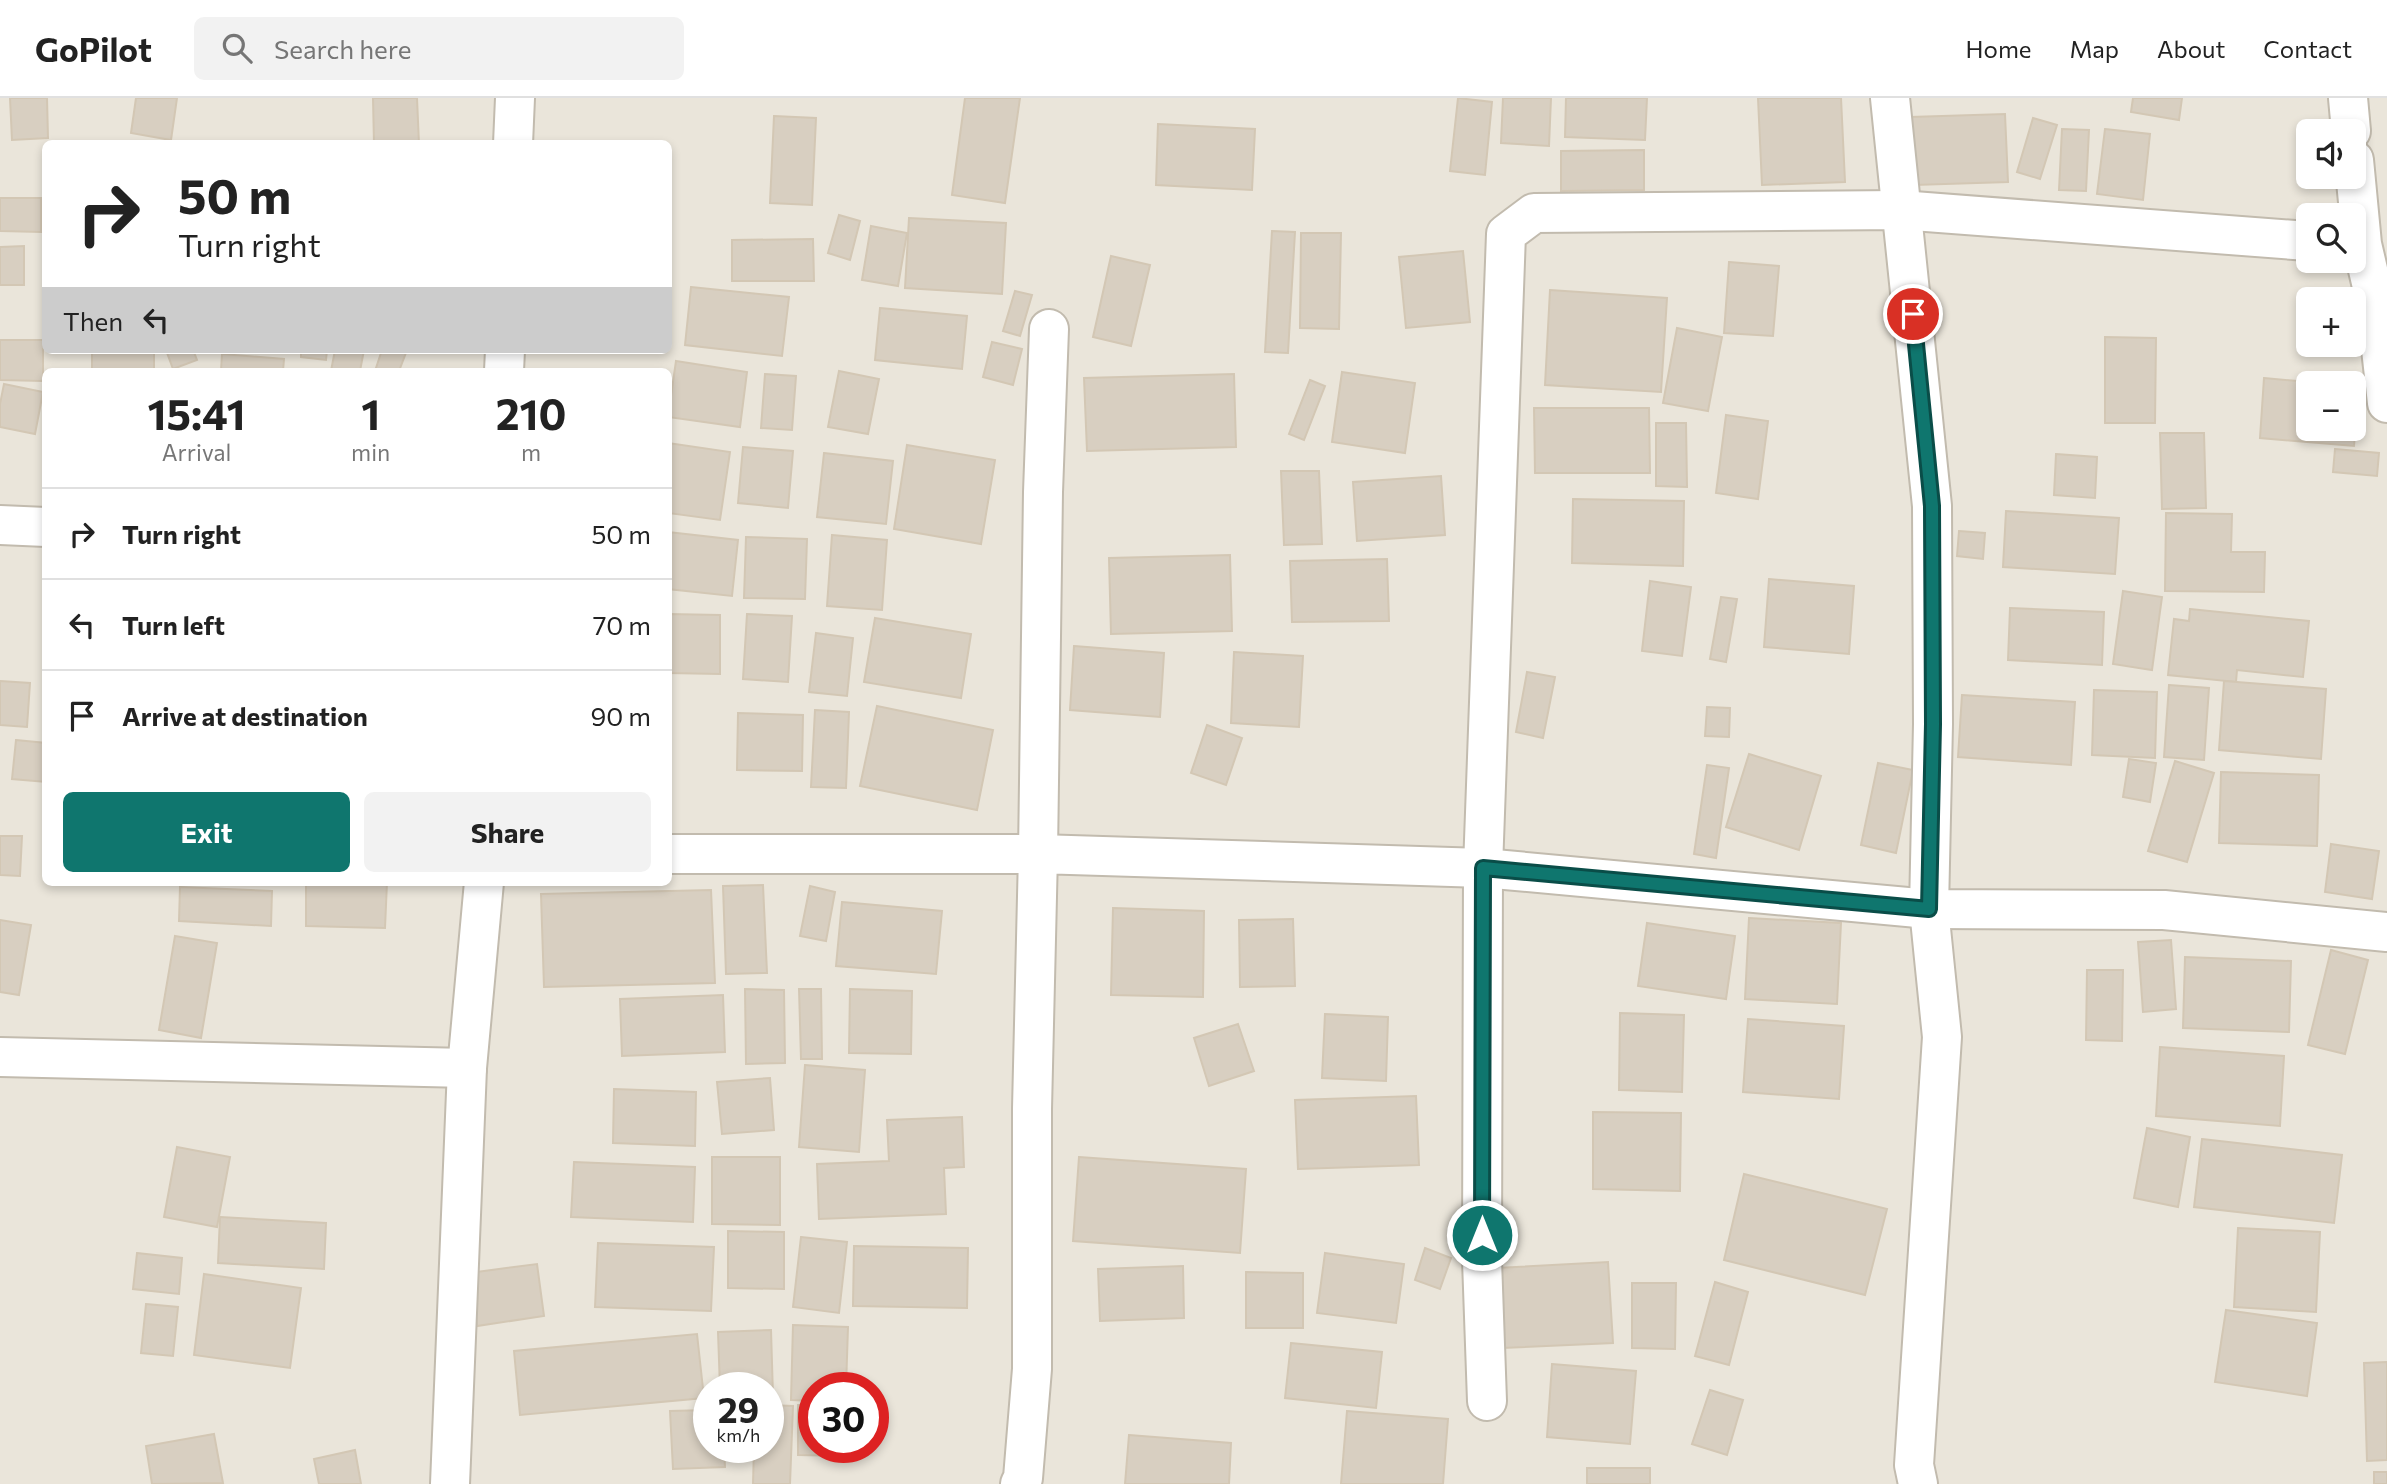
<!DOCTYPE html>
<meta charset="utf-8">
<style>
body{margin:0;font-family:Commissioner,sans-serif;background:#f2f2f2;color:#222;height:100vh;display:flex;flex-direction:column;font-size:26px;white-space:nowrap}
*{box-sizing:border-box;margin:0}
p{font-size:23px;color:#767676}
.icon{flex:none;width:38px;height:38px;fill:none;stroke:currentColor;stroke-width:2;stroke-linecap:round;stroke-linejoin:round}
.map{position:relative;flex:1;overflow:hidden}
.drawer{position:absolute;left:42px;top:270px;width:630px;height:518px;display:flex;flex-direction:column;background:#fff;border-radius:10px;box-shadow:0 4px 10px #0003}
.drawer>*{flex:none}
.top-card{position:absolute;left:42px;top:42px;width:630px;height:214px;border-radius:10px;box-shadow:0 4px 10px #0003;background:#fff;color:#222;overflow:hidden}
.tools{position:absolute;left:2296px;top:21px;display:grid;gap:14px}
.tools a{display:grid;place-items:center;width:70px;height:70px;border-radius:10px;background:#fff;box-shadow:0 4px 10px #0003;font-size:35px}
.speed{position:absolute;left:693px;top:1274px;display:flex;gap:14px;font-size:35px;font-weight:700;text-align:center}
.speed>*{display:grid;place-content:center;width:91px;height:91px;border-radius:50%;background:#fff;box-shadow:0 4px 10px #0003;line-height:1}
.speed small{font-size:18px;font-weight:400}
.speed .limit{border:10px solid #d22;background:#fff;color:#111}
.pin{position:absolute;display:grid;place-items:center;width:60px;height:60px;color:#fff;margin:-30px;border:4px solid #fff;border-radius:50%;box-shadow:0 2px 7px #0007}
.me{position:absolute;width:77px;margin:-38px;rotate:0deg;stroke-linejoin:round;filter:drop-shadow(0 0 5px #0008)}
.turn{display:flex;align-items:center;gap:24px;height:147px;padding:0 21px;font-size:32px}
.turn .icon{width:91px;height:91px;stroke-width:2.5}
.turn b{display:block;font-size:49px;line-height:60px}
.then{display:flex;align-items:center;height:66px;padding:0 21px;background:#0003;gap:14px;font-size:26px}
.eta{display:flex;justify-content:space-evenly;align-items:center;height:119px;text-align:center}
.eta b{font-size:42px;font-weight:700;line-height:49px}
.primary-button{display:flex;gap:14px;margin-top:auto;padding:14px 21px}
.primary-button a{flex:1;height:80px;border-radius:10px;background:#0f766e;color:#fff;font-size:28px;font-weight:700;line-height:80px;text-align:center}
.primary-button a+a{background:#f2f2f2;color:#222}
ul{padding:0;list-style:none}
li{display:flex;align-items:center;gap:21px;height:91px;padding:0 21px;border-top:2px solid #e0e0e0}
li div{flex:1}
li b{display:block;font-size:26px}
li em{font-style:normal}
header{display:flex;align-items:center;gap:42px;box-sizing:border-box;height:98px;padding:0 35px;background:#fff;border-bottom:2px solid #e0e0e0}
header strong{font-size:33px}
nav{display:flex;gap:38px;margin-inline-start:auto;font-size:24px}
.search{width:490px;height:63px;background:#f2f2f2;display:flex;align-items:center;gap:18px;box-sizing:border-box;padding:0 24px;border-radius:10px;color:#767676;font-size:26px}
.map>svg:first-child{display:block}
.residential{fill:#eae5da;fill-rule:evenodd}
.building{fill:#d8cfc1;stroke:#d3c7b4;stroke-width:2}
.lines{fill:none;stroke-linecap:round;stroke-linejoin:round}
.minor-casing{stroke:#c2bbae;stroke-width:42}
.minor{stroke:#fff;stroke-width:38}
.route-casing{stroke:#0a4d48;stroke-width:18}
.route{stroke:#0f766e;stroke-width:12}
</style>
<header>
<strong>GoPilot</strong>
<div class="search"><svg class="icon" aria-label="search" viewBox="0 0 24 24"><circle cx="10" cy="10" r="6"/><path d="M15 15l6 6"/></svg>Search here</div>
<nav><a>Home</a><a>Map</a><a>About</a><a>Contact</a></nav>
</header>
<div class="map">
<svg width="2387" height="1386" viewBox="0 0 2387 1386">
<rect width="100%" height="100%" fill="#f6f3ec"/>
<path class="residential" d="M 0,0 L 2387,0 L 2387,1386 L 0,1386 ZM 2308,33 L 2354,33 L 2354,79 L 2308,79 ZM 46,46 L 668,46 L 668,252 L 46,252 ZM 2308,117 L 2354,117 L 2354,163 L 2308,163 ZM 2308,201 L 2354,201 L 2354,247 L 2308,247 ZM 46,273 L 668,273 L 668,784 L 46,784 ZM 2308,285 L 2354,285 L 2354,331 L 2308,331 ZM 709,1290 L 768,1290 L 768,1349 L 709,1349 ZM 814,1290 L 873,1290 L 873,1349 L 814,1349 Z"/>
<g class="building">
<path d="M 10,0 L 47,0 L 48,40 L 12,42 Z"/>
<path d="M 136,0 L 177,0 L 171,42 L 131,35 Z"/>
<path d="M 373,0 L 417,0 L 419,46 L 374,46 Z"/>
<path d="M 965,0 L 1020,0 L 1005,105 L 952,97 Z"/>
<path d="M 1458,0 L 1492,4 L 1485,77 L 1450,73 Z"/>
<path d="M 1503,0 L 1551,0 L 1549,48 L 1501,45 Z"/>
<path d="M 1566,0 L 1647,0 L 1645,42 L 1565,39 Z"/>
<path d="M 1758,0 L 1841,0 L 1845,84 L 1762,87 Z"/>
<path d="M 2133,0 L 2182,0 L 2179,22 L 2131,14 Z"/>
<path d="M 2005,16 L 2008,84 L 1914,87 L 1911,19 Z"/>
<path d="M 774,18 L 816,20 L 812,107 L 770,105 Z"/>
<path d="M 2033,20 L 2057,27 L 2040,81 L 2017,74 Z"/>
<path d="M 1158,26 L 1255,31 L 1252,92 L 1156,87 Z"/>
<path d="M 2062,31 L 2089,32 L 2086,93 L 2059,92 Z"/>
<path d="M 2105,31 L 2150,36 L 2143,102 L 2097,96 Z"/>
<path d="M 1644,52 L 1644,92 L 1561,93 L 1561,53 Z"/>
<path d="M 0,100 L 41,100 L 41,134 L 0,133 Z"/>
<path d="M 839,117 L 860,123 L 850,162 L 828,155 Z"/>
<path d="M 909,120 L 1006,125 L 1002,196 L 905,190 Z"/>
<path d="M 871,128 L 907,135 L 898,188 L 862,182 Z"/>
<path d="M 1272,133 L 1295,134 L 1288,255 L 1265,254 Z"/>
<path d="M 1301,135 L 1341,135 L 1339,231 L 1300,230 Z"/>
<path d="M 813,141 L 814,183 L 732,183 L 732,142 Z"/>
<path d="M 24,148 L 24,187 L 0,187 L 0,149 Z"/>
<path d="M 1463,153 L 1470,224 L 1406,230 L 1399,159 Z"/>
<path d="M 1111,158 L 1150,167 L 1131,248 L 1093,239 Z"/>
<path d="M 1729,164 L 1779,168 L 1773,238 L 1724,235 Z"/>
<path d="M 691,189 L 789,199 L 782,258 L 685,247 Z"/>
<path d="M 1550,192 L 1667,200 L 1661,294 L 1545,287 Z"/>
<path d="M 1015,193 L 1032,197 L 1020,238 L 1003,233 Z"/>
<path d="M 880,210 L 967,218 L 962,271 L 875,262 Z"/>
<path d="M 1677,230 L 1722,239 L 1708,313 L 1663,305 Z"/>
<path d="M 2105,239 L 2156,240 L 2155,325 L 2105,325 Z"/>
<path d="M 0,242 L 43,242 L 43,283 L 0,282 Z"/>
<path d="M 992,244 L 1022,251 L 1013,287 L 983,279 Z"/>
<rect x="92" y="252" width="62" height="21"/>
<path d="M 166,252 L 193,252 L 197,262 L 173,271 Z"/>
<path d="M 301,252 L 327,252 L 326,262 L 301,259 Z"/>
<path d="M 335,252 L 364,252 L 360,273 L 331,273 Z"/>
<path d="M 382,252 L 407,252 L 399,273 L 375,273 Z"/>
<path d="M 222,256 L 284,261 L 283,273 L 221,273 Z"/>
<path d="M 676,263 L 747,274 L 740,329 L 668,319 Z"/>
<path d="M 839,273 L 879,281 L 868,336 L 828,329 Z"/>
<path d="M 1342,274 L 1415,285 L 1405,355 L 1332,344 Z"/>
<path d="M 765,276 L 796,278 L 792,332 L 761,330 Z"/>
<path d="M 1234,276 L 1236,349 L 1087,353 L 1084,280 Z"/>
<path d="M 2264,280 L 2320,285 L 2308,285 L 2308,331 L 2354,331 L 2354,288 L 2359,289 L 2354,348 L 2260,340 Z"/>
<path d="M 1310,282 L 1325,288 L 1304,342 L 1289,336 Z"/>
<path d="M 4,286 L 43,294 L 35,336 L 0,329 L 0,306 Z"/>
<path d="M 1534,310 L 1649,310 L 1650,375 L 1535,375 Z"/>
<path d="M 1726,317 L 1768,323 L 1758,401 L 1716,395 Z"/>
<path d="M 1656,325 L 1686,325 L 1687,389 L 1656,388 Z"/>
<path d="M 2160,335 L 2204,335 L 2206,410 L 2162,411 Z"/>
<path d="M 668,345 L 730,354 L 720,422 L 668,415 Z"/>
<path d="M 907,347 L 995,362 L 981,446 L 894,431 Z"/>
<path d="M 743,349 L 793,353 L 788,410 L 738,405 Z"/>
<path d="M 2335,351 L 2379,355 L 2377,378 L 2333,374 Z"/>
<path d="M 824,355 L 893,363 L 886,426 L 817,419 Z"/>
<path d="M 2056,356 L 2097,359 L 2095,400 L 2054,397 Z"/>
<path d="M 1281,373 L 1319,373 L 1322,446 L 1284,447 Z"/>
<path d="M 1441,378 L 1445,437 L 1357,443 L 1353,384 Z"/>
<path d="M 1573,401 L 1684,403 L 1683,468 L 1572,465 Z"/>
<path d="M 2006,413 L 2119,420 L 2115,476 L 2003,469 Z"/>
<path d="M 2166,415 L 2232,416 L 2231,454 L 2265,454 L 2264,494 L 2165,493 Z"/>
<path d="M 1959,433 L 1985,435 L 1983,461 L 1957,458 Z"/>
<path d="M 668,434 L 738,442 L 732,498 L 668,491 Z"/>
<path d="M 832,437 L 887,442 L 882,512 L 827,508 Z"/>
<path d="M 746,439 L 807,441 L 805,501 L 744,500 Z"/>
<path d="M 1230,457 L 1232,533 L 1111,536 L 1109,460 Z"/>
<path d="M 1387,461 L 1389,523 L 1292,524 L 1290,463 Z"/>
<path d="M 1769,481 L 1854,488 L 1849,556 L 1764,549 Z"/>
<path d="M 1650,483 L 1691,489 L 1682,558 L 1642,553 Z"/>
<path d="M 2123,493 L 2162,499 L 2152,572 L 2113,566 Z"/>
<path d="M 1721,499 L 1737,501 L 1726,564 L 1710,561 Z"/>
<path d="M 2010,510 L 2104,514 L 2102,567 L 2008,562 Z"/>
<path d="M 2190,511 L 2309,523 L 2303,579 L 2237,572 L 2236,584 L 2168,577 L 2174,521 L 2189,523 Z"/>
<path d="M 668,516 L 720,517 L 720,576 L 668,575 Z"/>
<path d="M 747,516 L 792,518 L 788,584 L 743,581 Z"/>
<path d="M 875,520 L 971,536 L 961,600 L 864,584 Z"/>
<path d="M 816,535 L 853,540 L 847,598 L 809,594 Z"/>
<path d="M 1074,548 L 1164,555 L 1160,619 L 1070,612 Z"/>
<path d="M 1234,554 L 1303,558 L 1299,629 L 1231,625 Z"/>
<path d="M 1527,574 L 1555,579 L 1543,640 L 1516,634 Z"/>
<path d="M 0,583 L 30,585 L 27,629 L 0,627 Z"/>
<path d="M 2224,583 L 2326,591 L 2321,661 L 2219,652 Z"/>
<path d="M 2169,587 L 2209,590 L 2204,662 L 2164,659 Z"/>
<path d="M 2094,592 L 2157,594 L 2155,660 L 2092,657 Z"/>
<path d="M 1962,597 L 2075,604 L 2071,667 L 1958,659 Z"/>
<path d="M 877,608 L 993,632 L 977,712 L 860,688 Z"/>
<path d="M 1707,609 L 1730,610 L 1729,639 L 1705,638 Z"/>
<path d="M 815,612 L 849,614 L 846,690 L 811,689 Z"/>
<path d="M 738,615 L 803,617 L 802,673 L 737,672 Z"/>
<path d="M 1207,627 L 1242,640 L 1226,687 L 1191,675 Z"/>
<path d="M 16,642 L 46,645 L 46,684 L 12,681 Z"/>
<path d="M 1749,656 L 1821,678 L 1799,752 L 1726,729 Z"/>
<path d="M 2129,661 L 2156,665 L 2150,704 L 2123,699 Z"/>
<path d="M 2175,663 L 2214,675 L 2187,764 L 2148,753 Z"/>
<path d="M 1878,665 L 1913,672 L 1896,755 L 1861,747 Z"/>
<path d="M 1707,667 L 1729,670 L 1716,760 L 1694,756 Z"/>
<path d="M 2221,674 L 2319,677 L 2317,748 L 2219,745 Z"/>
<path d="M 0,738 L 22,738 L 20,778 L 0,777 Z"/>
<path d="M 2331,746 L 2379,753 L 2372,801 L 2325,794 Z"/>
<path d="M 306,784 L 387,784 L 385,830 L 306,828 Z"/>
<path d="M 763,787 L 767,875 L 726,876 L 723,788 Z"/>
<path d="M 810,788 L 835,794 L 826,843 L 800,838 Z"/>
<path d="M 180,789 L 272,793 L 271,828 L 179,823 Z"/>
<path d="M 711,792 L 715,885 L 544,889 L 541,796 Z"/>
<path d="M 842,804 L 942,813 L 936,876 L 836,868 Z"/>
<path d="M 1113,810 L 1204,813 L 1203,899 L 1111,897 Z"/>
<path d="M 1749,820 L 1841,825 L 1837,906 L 1745,901 Z"/>
<path d="M 1293,821 L 1295,888 L 1240,889 L 1239,822 Z"/>
<path d="M 0,822 L 31,827 L 19,897 L 0,894 Z"/>
<path d="M 1647,825 L 1735,838 L 1726,901 L 1638,888 Z"/>
<path d="M 175,838 L 217,845 L 201,940 L 159,932 Z"/>
<path d="M 2171,842 L 2176,911 L 2143,914 L 2138,844 Z"/>
<path d="M 2331,852 L 2368,862 L 2345,956 L 2308,947 Z"/>
<path d="M 2185,859 L 2291,863 L 2289,934 L 2183,930 Z"/>
<path d="M 2087,872 L 2123,872 L 2122,943 L 2086,942 Z"/>
<path d="M 745,891 L 784,892 L 785,965 L 746,966 Z"/>
<path d="M 799,891 L 821,891 L 822,961 L 801,961 Z"/>
<path d="M 850,891 L 912,893 L 911,956 L 849,955 Z"/>
<path d="M 723,897 L 725,954 L 622,958 L 620,901 Z"/>
<path d="M 1620,915 L 1684,917 L 1682,994 L 1619,992 Z"/>
<path d="M 1325,916 L 1388,919 L 1386,983 L 1322,980 Z"/>
<path d="M 1748,921 L 1844,928 L 1839,1001 L 1743,994 Z"/>
<path d="M 1238,926 L 1254,973 L 1209,988 L 1194,940 Z"/>
<path d="M 2160,949 L 2284,958 L 2280,1028 L 2156,1018 Z"/>
<path d="M 805,967 L 865,972 L 859,1054 L 799,1049 Z"/>
<path d="M 770,980 L 774,1032 L 722,1036 L 717,984 Z"/>
<path d="M 614,991 L 696,994 L 695,1048 L 613,1045 Z"/>
<path d="M 1416,998 L 1419,1067 L 1298,1071 L 1295,1002 Z"/>
<path d="M 1593,1014 L 1681,1015 L 1680,1093 L 1593,1091 Z"/>
<path d="M 962,1019 L 964,1069 L 944,1070 L 946,1116 L 819,1121 L 817,1066 L 889,1063 L 887,1022 Z"/>
<path d="M 2147,1030 L 2190,1039 L 2178,1109 L 2134,1100 Z"/>
<path d="M 2202,1041 L 2342,1057 L 2334,1125 L 2194,1109 Z"/>
<path d="M 177,1049 L 230,1059 L 217,1129 L 164,1119 Z"/>
<path d="M 712,1059 L 780,1059 L 780,1127 L 712,1126 Z"/>
<path d="M 1079,1059 L 1246,1071 L 1240,1155 L 1073,1143 Z"/>
<path d="M 574,1064 L 695,1069 L 693,1124 L 571,1119 Z"/>
<path d="M 1744,1076 L 1887,1111 L 1865,1197 L 1724,1162 Z"/>
<path d="M 220,1119 L 326,1125 L 324,1171 L 218,1165 Z"/>
<path d="M 2238,1130 L 2320,1134 L 2316,1214 L 2234,1209 Z"/>
<path d="M 728,1133 L 784,1134 L 784,1191 L 728,1190 Z"/>
<path d="M 801,1139 L 847,1144 L 839,1215 L 793,1209 Z"/>
<path d="M 598,1145 L 714,1149 L 711,1213 L 595,1209 Z"/>
<path d="M 854,1148 L 968,1150 L 967,1210 L 853,1208 Z"/>
<path d="M 1425,1150 L 1451,1160 L 1440,1191 L 1415,1182 Z"/>
<path d="M 137,1155 L 182,1160 L 179,1196 L 133,1191 Z"/>
<path d="M 1325,1155 L 1404,1166 L 1396,1225 L 1317,1215 Z"/>
<path d="M 1608,1164 L 1613,1245 L 1502,1250 L 1497,1170 Z"/>
<path d="M 537,1166 L 544,1218 L 477,1228 L 469,1175 Z"/>
<path d="M 1183,1168 L 1184,1220 L 1100,1223 L 1098,1171 Z"/>
<path d="M 1246,1174 L 1303,1175 L 1303,1230 L 1246,1230 Z"/>
<path d="M 204,1176 L 301,1190 L 290,1270 L 194,1257 Z"/>
<path d="M 1715,1184 L 1748,1194 L 1729,1267 L 1695,1258 Z"/>
<path d="M 1632,1185 L 1676,1185 L 1675,1251 L 1632,1250 Z"/>
<path d="M 146,1206 L 178,1209 L 173,1258 L 141,1255 Z"/>
<path d="M 2226,1212 L 2317,1225 L 2307,1298 L 2215,1284 Z"/>
<path d="M 793,1227 L 848,1229 L 846,1290 L 814,1290 L 814,1303 L 791,1302 Z"/>
<path d="M 771,1232 L 773,1298 L 768,1298 L 768,1290 L 720,1290 L 718,1234 Z"/>
<path d="M 697,1236 L 704,1300 L 520,1317 L 514,1253 Z"/>
<path d="M 1291,1245 L 1382,1254 L 1376,1310 L 1285,1300 Z"/>
<path d="M 2387,1264 L 2387,1362 L 2367,1363 L 2364,1265 Z"/>
<path d="M 1552,1266 L 1636,1273 L 1630,1346 L 1547,1339 Z"/>
<path d="M 1710,1292 L 1743,1302 L 1727,1357 L 1692,1346 Z"/>
<path d="M 768,1307 L 793,1308 L 790,1386 L 753,1386 L 754,1349 L 768,1349 Z"/>
<path d="M 798,1307 L 814,1308 L 814,1349 L 843,1349 L 843,1358 L 798,1357 Z"/>
<path d="M 709,1312 L 709,1349 L 724,1349 L 725,1369 L 673,1371 L 670,1313 Z"/>
<path d="M 1347,1313 L 1448,1321 L 1443,1386 L 1341,1386 Z"/>
<path d="M 214,1336 L 223,1385 L 152,1386 L 146,1348 Z"/>
<path d="M 1129,1337 L 1231,1345 L 1229,1386 L 1125,1386 Z"/>
<path d="M 355,1352 L 361,1386 L 319,1386 L 314,1361 Z"/>
<rect x="1587" y="1370" width="63" height="16"/>
<rect x="2374" y="1374" width="13" height="12"/>
</g>
<g class="lines">
<defs>
<g id="minor">
<path d="M 1890,0 L 1932,408 L 1933,626 L 1929,811 L 1942,939 L 1914,1367 L 1918,1386"/>
<path d="M 2348,0 L 2351,33"/>
<path d="M 513,46 L 515,0"/>
<path d="M 2354,62 L 2362,146 L 2376,206 L 2387,305"/>
<path d="M 504,273 L 505,252"/>
<path d="M 0,427 L 46,429"/>
<path d="M 668,756 L 1038,756 L 1043,394 L 1049,231"/>
<path d="M 0,959 L 467,970"/>
<path d="M 1487,1303 L 1482,1162 L 1483,770 L 1506,136 L 1534,115 L 1900,112 L 2308,143"/>
<path d="M 450,1386 L 467,970 L 484,784"/>
<path d="M 1020,1386 L 1023,1380 L 1032,1271 L 1032,1011 L 1038,756 L 1483,770 L 1929,811 L 2164,812 L 2387,834"/>
</g>
</defs>
<use href="#minor" class="minor-casing"/>
<use href="#minor" class="minor"/>
</g>
<g class="lines">
<defs>
<path id="route" d="M 1482,1137 L 1483,770 L 1929,811 L 1933,626 L 1932,408 L 1913,216"/>
</defs>
<use href="#route" class="route-casing"/>
<use href="#route" class="route"/>
</g>
</svg>
<div class="tools">
<a><svg class="icon" aria-label="sound" viewBox="0 0 24 24"><path d="M4 9h4l5-4v14l-5-4H4zM17 9q2 3 0 6"/></svg></a>
<a><svg class="icon" aria-label="search" viewBox="0 0 24 24"><circle cx="10" cy="10" r="6"/><path d="M15 15l6 6"/></svg></a>
<a>+</a>
<a>−</a>
</div>
<div class="speed"><div>29<small>km/h</small></div><div class="limit">30</div></div>
<div class="pin" style="left:1913px;top:216px;background:#d93025"><svg class="icon" aria-label="arrive" viewBox="0 0 24 24"><path d="M6 21V4h12l-3 4 3 4H6"/></svg></div>
<svg class="me" style="left:1482px;top:1137px" viewBox="-20 -20 40 40"><circle r="17" fill="#0f766e" stroke="#fff" stroke-width="3"/><path d="M0-11L8 9 0 5-8 9z" fill="#fff"/></svg>
<div class="top-card">
<div class="turn"><svg class="icon" aria-label="right" viewBox="0 0 24 24"><path d="M7 20v-9h11M14 6l5 5-5 5"/></svg><div><b>50 m</b>Turn right</div></div>
<div class="then">Then<svg class="icon" aria-label="left" viewBox="0 0 24 24"><path d="M17 20v-9H6M10 6l-5 5 5 5"/></svg></div>
</div>
<section class="drawer">
<div class="eta">
<div><b>15:41</b><p>Arrival</p></div>
<div><b>1</b><p>min</p></div>
<div><b>210</b><p>m</p></div>
</div>
<ul>
<li><svg class="icon" aria-label="right" viewBox="0 0 24 24"><path d="M7 20v-9h11M14 6l5 5-5 5"/></svg><div><b>Turn right</b></div><em>50 m</em></li>
<li><svg class="icon" aria-label="left" viewBox="0 0 24 24"><path d="M17 20v-9H6M10 6l-5 5 5 5"/></svg><div><b>Turn left</b></div><em>70 m</em></li>
<li><svg class="icon" aria-label="arrive" viewBox="0 0 24 24"><path d="M6 21V4h12l-3 4 3 4H6"/></svg><div><b>Arrive at destination</b></div><em>90 m</em></li>
</ul>
<div class="primary-button"><a>Exit</a><a>Share</a></div>
</section>
</div>
